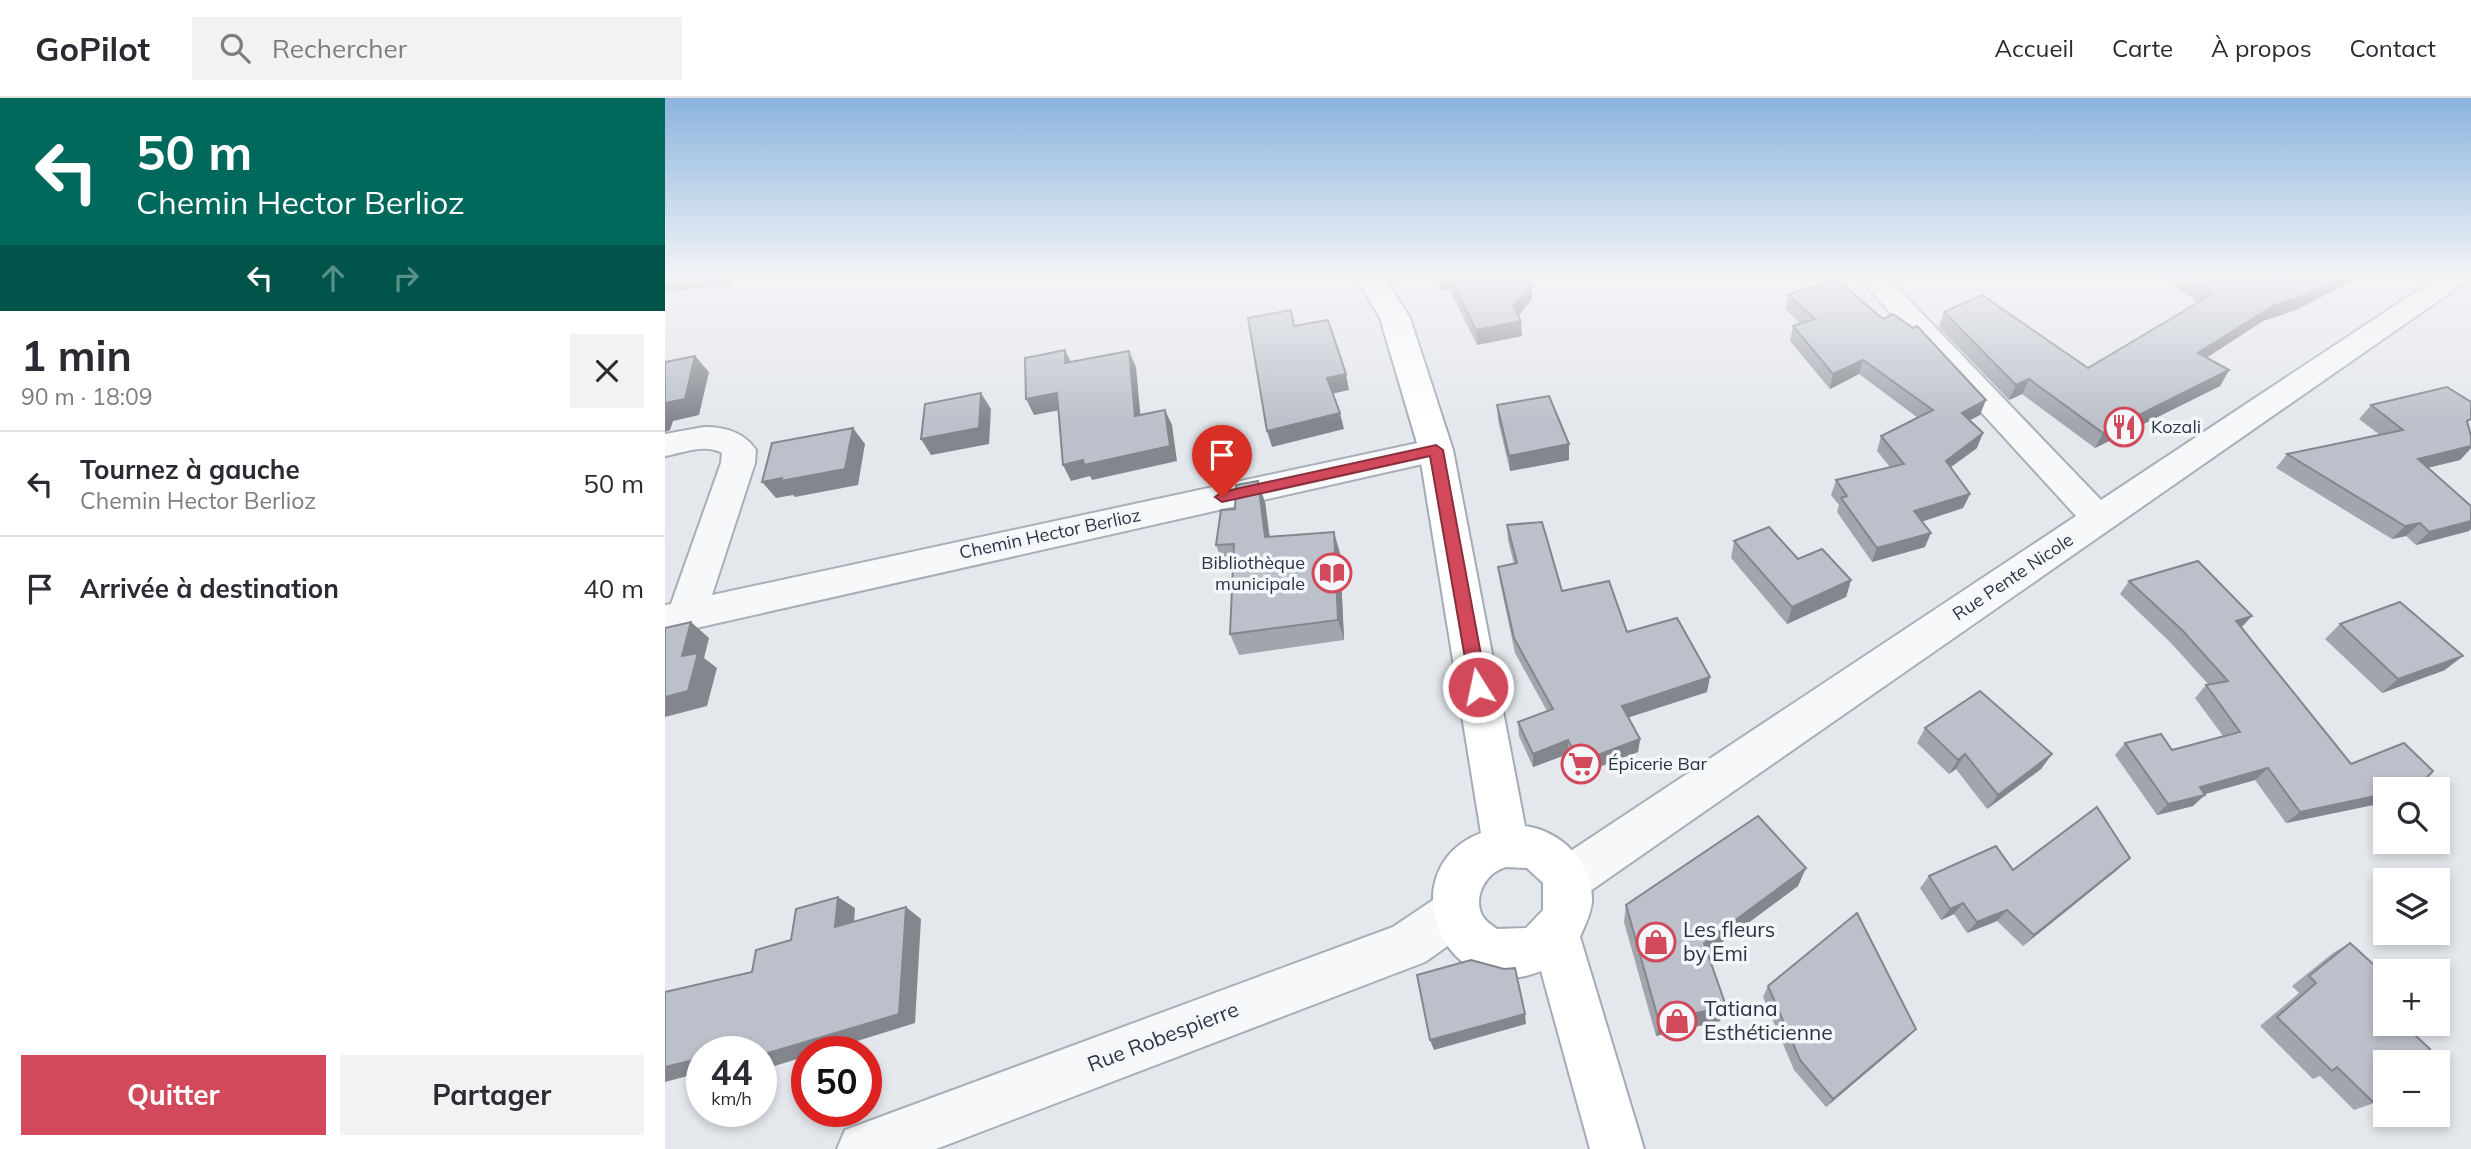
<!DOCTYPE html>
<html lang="fr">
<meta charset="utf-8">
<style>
body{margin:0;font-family:Mulish,sans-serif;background:#f2f2f3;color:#2b2b33;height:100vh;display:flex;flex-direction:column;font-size:26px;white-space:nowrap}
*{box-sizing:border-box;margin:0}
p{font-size:23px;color:#7c7c81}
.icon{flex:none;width:38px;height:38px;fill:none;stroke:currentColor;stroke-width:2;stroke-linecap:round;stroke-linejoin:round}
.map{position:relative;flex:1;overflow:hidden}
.sheet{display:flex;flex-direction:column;background:#fff;width:665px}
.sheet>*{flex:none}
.top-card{background:#00695c;color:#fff;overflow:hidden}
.tools{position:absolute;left:1708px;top:679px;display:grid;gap:14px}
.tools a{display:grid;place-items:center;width:77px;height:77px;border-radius:0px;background:#fff;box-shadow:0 4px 10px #0003;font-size:35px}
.speed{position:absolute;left:21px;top:938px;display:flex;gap:14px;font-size:35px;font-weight:700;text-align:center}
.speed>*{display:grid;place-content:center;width:91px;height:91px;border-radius:50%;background:#fff;box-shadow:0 4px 10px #0003;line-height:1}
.speed small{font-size:18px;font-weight:400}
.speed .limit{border:10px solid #d22;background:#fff;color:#111}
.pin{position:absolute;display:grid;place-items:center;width:60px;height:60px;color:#fff;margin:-72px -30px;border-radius:50% 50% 50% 0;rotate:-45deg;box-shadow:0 0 7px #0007}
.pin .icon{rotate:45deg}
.me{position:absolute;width:77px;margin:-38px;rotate:350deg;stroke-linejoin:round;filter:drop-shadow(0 0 5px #0008)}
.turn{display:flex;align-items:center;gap:24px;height:147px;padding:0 21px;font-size:32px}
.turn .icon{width:91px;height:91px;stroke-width:2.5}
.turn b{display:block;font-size:49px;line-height:60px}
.lanes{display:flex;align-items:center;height:66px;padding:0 21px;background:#0003;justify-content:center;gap:35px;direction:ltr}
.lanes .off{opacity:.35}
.round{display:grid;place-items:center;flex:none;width:74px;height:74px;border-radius:0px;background:#f2f2f3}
.overview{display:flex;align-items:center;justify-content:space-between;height:119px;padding:0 21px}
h1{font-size:42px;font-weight:700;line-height:52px}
.cta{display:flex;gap:14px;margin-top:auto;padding:14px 21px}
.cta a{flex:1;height:80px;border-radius:0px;background:#d1495b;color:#fff;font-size:28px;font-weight:700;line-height:80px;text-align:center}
.cta a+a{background:#f2f2f3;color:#2b2b33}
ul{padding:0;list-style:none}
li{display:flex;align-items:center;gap:21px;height:105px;padding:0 21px;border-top:2px solid #e1e1e2}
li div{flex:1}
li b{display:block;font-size:26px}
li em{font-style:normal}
header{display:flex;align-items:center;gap:42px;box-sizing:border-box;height:98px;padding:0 35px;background:#fff;border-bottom:2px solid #e1e1e2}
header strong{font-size:33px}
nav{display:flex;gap:38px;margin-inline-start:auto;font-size:24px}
.search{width:490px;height:63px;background:#f2f2f3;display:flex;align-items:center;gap:18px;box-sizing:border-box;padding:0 24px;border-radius:0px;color:#7c7c81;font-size:26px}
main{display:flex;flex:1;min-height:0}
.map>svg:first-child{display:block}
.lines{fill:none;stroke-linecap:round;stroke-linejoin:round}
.minor-casing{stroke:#a9aeb7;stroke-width:4}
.major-casing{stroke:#a3abb8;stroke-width:4}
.minor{fill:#f7f8fa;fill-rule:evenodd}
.major{fill:#fff;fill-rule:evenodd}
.wall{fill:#a1a5ae}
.shaded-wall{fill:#83868d}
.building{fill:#bbc0ca;stroke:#83868d;stroke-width:2}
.route{fill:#d1495b;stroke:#882f3b;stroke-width:2}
.labels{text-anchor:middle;stroke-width:7;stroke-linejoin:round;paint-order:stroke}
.poi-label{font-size:18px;fill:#2b3445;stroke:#f4f6f9;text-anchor:start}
.street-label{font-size:18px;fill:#2b3445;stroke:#f4f6f9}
.near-poi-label{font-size:21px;fill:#2b3445;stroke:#f4f6f9;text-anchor:start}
.near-street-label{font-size:21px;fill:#2b3445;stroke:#f4f6f9}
</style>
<header>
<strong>GoPilot</strong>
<div class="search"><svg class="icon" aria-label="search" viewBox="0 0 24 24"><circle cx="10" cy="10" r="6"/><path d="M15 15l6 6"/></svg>Rechercher</div>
<nav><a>Accueil</a><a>Carte</a><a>À propos</a><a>Contact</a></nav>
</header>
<main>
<section class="sheet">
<div class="top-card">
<div class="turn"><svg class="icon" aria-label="left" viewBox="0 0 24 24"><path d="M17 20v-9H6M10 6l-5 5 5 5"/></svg><div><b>50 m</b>Chemin Hector Berlioz</div></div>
<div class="lanes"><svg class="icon" aria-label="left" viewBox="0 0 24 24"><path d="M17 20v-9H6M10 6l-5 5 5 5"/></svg><svg class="icon off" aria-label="ahead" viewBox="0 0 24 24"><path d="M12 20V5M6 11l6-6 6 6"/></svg><svg class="icon off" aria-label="right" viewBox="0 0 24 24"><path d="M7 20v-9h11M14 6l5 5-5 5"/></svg></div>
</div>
<div class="overview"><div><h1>1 min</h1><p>90 m · 18:09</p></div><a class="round"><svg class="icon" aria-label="close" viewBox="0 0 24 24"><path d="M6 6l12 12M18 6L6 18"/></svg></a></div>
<ul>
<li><svg class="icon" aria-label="left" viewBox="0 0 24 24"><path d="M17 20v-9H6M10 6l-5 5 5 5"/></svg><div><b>Tournez à gauche</b><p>Chemin Hector Berlioz</p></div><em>50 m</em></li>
<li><svg class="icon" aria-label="arrive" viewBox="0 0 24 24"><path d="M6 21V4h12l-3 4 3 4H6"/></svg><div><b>Arrivée à destination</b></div><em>40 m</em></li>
</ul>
<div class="cta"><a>Quitter</a><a>Partager</a></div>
</section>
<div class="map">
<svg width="1806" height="1051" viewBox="0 0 1806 1051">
<rect width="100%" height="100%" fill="#e4e7ec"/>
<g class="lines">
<defs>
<g id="minor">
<path d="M 1191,177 L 1220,177 L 1436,402 L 1776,177 L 1806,177 L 1806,180 L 918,798 L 902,804 L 886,798 L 879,782 L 886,766 L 1411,418 Z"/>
<path d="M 39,329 C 60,329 79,334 91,352 L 90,365 L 47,497 L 771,341 L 783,344 L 788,352 L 783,360 L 771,363 L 0,537 L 0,507 L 6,506 L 56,365 L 57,355 C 41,345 17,355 0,358 L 0,336 Z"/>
<path d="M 791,791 L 808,798 L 815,814 L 808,830 L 760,864 L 271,1051 L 172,1051 L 180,1032 L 728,829 L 774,798 Z"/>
</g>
<path id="major" d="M 690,177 L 718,177 L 745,220 L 788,352 L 860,728 C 896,733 928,764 927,803 C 926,816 920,827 915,839 L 979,1051 L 925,1051 L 876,873 C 779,913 722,771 816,735 L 754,352 L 715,220 ZM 841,769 L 862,770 L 878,785 L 878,812 L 861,830 L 832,831 C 826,827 819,822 816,815 C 809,796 822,774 841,769 Z"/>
</defs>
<use href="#minor" class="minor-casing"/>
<use href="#major" class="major-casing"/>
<use href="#minor" class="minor"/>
<use href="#major" class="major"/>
</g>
<g class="wall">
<path d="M 0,177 L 71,177 L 66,187 L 0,194 Z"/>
<path d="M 769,177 L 861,177 L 867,201 L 853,218 L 857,238 L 812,247 L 784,191 L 776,192 Z"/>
<path d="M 1495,177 L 1694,177 L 1691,181 L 1631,212 L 1598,223 L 1541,260 L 1564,272 L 1555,288 L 1430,350 L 1357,296 L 1344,302 L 1274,229 L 1279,214 L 1423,270 L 1533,204 L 1503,184 Z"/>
<path d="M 1123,197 L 1315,317 L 1305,322 L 1312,350 L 1286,369 L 1305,396 L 1298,410 L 1257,423 L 1260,449 L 1207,464 L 1172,414 L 1174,407 L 1166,397 L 1171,382 L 1225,369 L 1212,353 L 1216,338 L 1253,320 L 1194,276 L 1165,291 L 1125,243 L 1128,228 L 1136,226 L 1120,211 Z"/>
<path d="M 832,307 L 904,362 L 845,373 L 833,322 Z"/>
<path d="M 1706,307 L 1804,330 L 1806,338 L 1806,350 L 1795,362 L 1762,370 L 1804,433 L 1751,447 L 1741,438 L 1727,441 L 1611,370 L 1622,356 L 1715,337 L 1694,321 Z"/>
<path d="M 600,404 L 605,439 L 675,455 L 679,542 L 574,557 L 565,536 L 568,468 L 559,469 L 551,447 L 570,411 Z"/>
<path d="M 842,427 L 897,493 L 962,534 L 1042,594 L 963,619 L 975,641 L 973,654 L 913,677 L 903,656 L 868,669 L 854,638 L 853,624 L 882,613 L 850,555 L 835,484 L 833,469 L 849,466 L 843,442 Z"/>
<path d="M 1069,443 L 1133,461 L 1186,482 L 1181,499 L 1122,526 L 1066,460 Z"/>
<path d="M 1464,483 L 1576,529 L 1686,666 L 1720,691 L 1720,706 L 1718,705 L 1621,725 L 1590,682 L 1539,696 L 1528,708 L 1492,717 L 1450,657 L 1460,645 L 1507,652 L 1558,638 L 1530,600 L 1541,587 L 1544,587 L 1506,545 L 1455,496 Z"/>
<path d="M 1675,526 L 1780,572 L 1717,595 L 1660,541 Z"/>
<path d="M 1260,630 L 1387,656 L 1376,671 L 1322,711 L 1291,671 L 1284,676 L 1252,645 Z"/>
<path d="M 1348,772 L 1452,772 L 1358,848 L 1332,823 L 1302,835 L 1289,816 L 1276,822 L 1255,790 L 1264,778 Z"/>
<path d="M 1133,788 L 1043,855 L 1061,908 L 1055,923 L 991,938 L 959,824 L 961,807 Z"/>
<path d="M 1685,845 L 1709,1005 L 1689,1012 L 1655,978 L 1648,981 L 1595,928 L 1634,895 L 1627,888 L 1668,855 Z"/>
<path d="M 1103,888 L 1241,941 L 1161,1009 L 1129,972 L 1098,899 Z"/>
</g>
<g class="shaded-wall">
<path d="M 58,177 L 71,177 L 66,187 Z"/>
<path d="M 783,177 L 784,191 L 776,192 L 775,178 Z"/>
<path d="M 1682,177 L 1694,177 L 1691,181 L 1631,212 L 1598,223 L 1524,271 L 1533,255 L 1608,208 Z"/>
<path d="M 867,187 L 867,201 L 849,223 L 848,208 Z"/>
<path d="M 856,223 L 857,238 L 812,247 L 811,232 Z"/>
<path d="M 400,252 L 408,268 L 400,265 Z"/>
<path d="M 464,253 L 471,269 L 477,334 L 470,318 Z"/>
<path d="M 30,258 L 44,274 L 34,317 L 8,323 L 5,332 L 0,334 L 0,305 Z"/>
<path d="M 1198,262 L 1194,276 L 1165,291 L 1168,276 Z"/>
<path d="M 1564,272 L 1555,288 L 1430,350 L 1438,335 Z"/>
<path d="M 681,276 L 684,292 L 666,296 L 662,280 Z"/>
<path d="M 1364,281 L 1357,296 L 1344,302 L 1351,287 Z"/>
<path d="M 316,295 L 326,311 L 324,346 L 266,357 L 256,341 Z"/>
<path d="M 392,295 L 400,311 L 369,317 L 361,301 Z"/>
<path d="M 1321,302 L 1315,317 L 1291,329 L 1297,315 Z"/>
<path d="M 500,312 L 507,327 L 512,363 L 427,382 L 425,378 L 406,383 L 398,367 Z"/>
<path d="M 675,315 L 679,331 L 607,349 L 602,333 Z"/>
<path d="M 188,330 L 200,346 L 193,387 L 130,399 L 128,397 L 111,400 L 97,384 Z"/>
<path d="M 1318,335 L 1312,350 L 1275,377 L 1281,363 Z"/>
<path d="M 904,346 L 904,362 L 845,373 L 844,358 Z"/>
<path d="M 1806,348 L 1806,350 L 1795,362 L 1741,375 L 1753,361 Z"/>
<path d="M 593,383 L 600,404 L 607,461 L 600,439 Z"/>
<path d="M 1305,396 L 1298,410 L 1244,428 L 1249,413 Z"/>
<path d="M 1806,423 L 1806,431 L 1804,433 L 1751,447 L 1764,434 Z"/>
<path d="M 1755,425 L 1741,438 L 1727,441 L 1740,428 Z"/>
<path d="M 669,434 L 675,455 L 679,542 L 673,522 Z"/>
<path d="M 1266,435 L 1260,449 L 1207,464 L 1212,450 Z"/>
<path d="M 1186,482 L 1181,499 L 1122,526 L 1127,509 Z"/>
<path d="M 1587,518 L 1575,531 L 1571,523 Z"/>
<path d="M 26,524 L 44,540 L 39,560 L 52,570 L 42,608 L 0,619 L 0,599 L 17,558 Z"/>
<path d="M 1798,558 L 1780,572 L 1717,595 L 1733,581 Z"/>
<path d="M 1045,579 L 1042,594 L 956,622 L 957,608 Z"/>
<path d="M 975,641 L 973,654 L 913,677 L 914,664 Z"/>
<path d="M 903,642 L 903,656 L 868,669 L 868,656 Z"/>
<path d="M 1300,656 L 1291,671 L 1284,676 L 1293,662 Z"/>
<path d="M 1387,656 L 1376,671 L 1322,711 L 1333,697 Z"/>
<path d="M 1603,670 L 1590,682 L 1523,701 L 1535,689 Z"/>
<path d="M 1720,696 L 1720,703 L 1718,705 L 1621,725 L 1635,714 Z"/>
<path d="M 1540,697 L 1528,708 L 1492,717 L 1503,706 Z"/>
<path d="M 1465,760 L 1452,772 L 1358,848 L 1369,837 Z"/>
<path d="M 1141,770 L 1133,788 L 1034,861 L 1039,845 Z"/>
<path d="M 173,799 L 190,810 L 188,840 L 170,829 Z"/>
<path d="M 1298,805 L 1289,816 L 1276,822 L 1285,811 Z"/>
<path d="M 241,809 L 256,821 L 250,925 L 157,954 L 142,954 L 142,958 L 96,972 L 96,957 Z"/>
<path d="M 1342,812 L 1332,823 L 1302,835 L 1312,824 Z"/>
<path d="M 1061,908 L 1055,923 L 991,938 L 994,924 Z"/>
<path d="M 860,916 L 861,926 L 769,952 L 765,942 Z"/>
<path d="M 1251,931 L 1241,941 L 1161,1009 L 1168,1001 Z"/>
<path d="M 37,960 L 37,974 L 0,984 L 0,969 Z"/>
</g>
<g class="building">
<path d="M 783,177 L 861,177 L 867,187 L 848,208 L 856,223 L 811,232 Z"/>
<path d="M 1523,177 L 1682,177 L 1641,197 L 1608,208 L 1533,255 L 1564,272 L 1438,335 L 1364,281 L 1351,287 L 1279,214 L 1317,197 L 1423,270 L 1549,195 Z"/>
<path d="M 1171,181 L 1218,221 L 1228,216 L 1248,230 L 1252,228 L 1321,302 L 1297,315 L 1318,335 L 1281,363 L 1305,396 L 1249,413 L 1266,435 L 1212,450 L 1176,400 L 1182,398 L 1171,382 L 1239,366 L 1216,338 L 1268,312 L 1198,262 L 1168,276 L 1128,228 L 1150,221 L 1123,197 Z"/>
<path d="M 626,212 L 629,228 L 663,222 L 681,276 L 662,280 L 675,315 L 602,333 L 583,220 Z"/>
<path d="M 400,252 L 400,265 L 464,253 L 470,318 L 500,312 L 505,348 L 419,367 L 418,362 L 398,367 L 392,295 L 361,301 L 360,260 Z"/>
<path d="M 30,258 L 20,301 L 0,305 L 0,264 Z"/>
<path d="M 1782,289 L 1806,304 L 1806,321 L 1802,323 L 1806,338 L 1806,348 L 1753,361 L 1806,408 L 1806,423 L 1764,434 L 1755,425 L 1740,428 L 1622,356 L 1738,332 L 1706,307 Z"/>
<path d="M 316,295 L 314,330 L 256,341 L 260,306 Z"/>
<path d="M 884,298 L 904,346 L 844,358 L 832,307 Z"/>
<path d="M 188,330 L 180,371 L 116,383 L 117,380 L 97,384 L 107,345 Z"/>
<path d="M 593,383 L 600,439 L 669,434 L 673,522 L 565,536 L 569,446 L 551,447 L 556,412 L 570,411 L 571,387 Z"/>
<path d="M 877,424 L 897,493 L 944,483 L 962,534 L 1012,520 L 1045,579 L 957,608 L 975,641 L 914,664 L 903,642 L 868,656 L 853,624 L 888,611 L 849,540 L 833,469 L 852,465 L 842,427 Z"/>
<path d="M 1104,429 L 1133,461 L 1157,451 L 1186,482 L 1127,509 L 1069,443 Z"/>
<path d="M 1533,463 L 1587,518 L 1571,523 L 1686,666 L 1739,645 L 1768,673 L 1751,691 L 1720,691 L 1720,696 L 1635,714 L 1603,670 L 1535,689 L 1540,697 L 1503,706 L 1460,645 L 1496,636 L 1507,652 L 1575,634 L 1541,587 L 1563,583 L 1517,532 L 1464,483 Z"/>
<path d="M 1735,504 L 1798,558 L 1733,581 L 1675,526 Z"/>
<path d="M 26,524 L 17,558 L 33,555 L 23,593 L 0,599 L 0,530 Z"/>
<path d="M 1315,593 L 1387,656 L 1333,697 L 1300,656 L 1293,662 L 1260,630 Z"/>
<path d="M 1432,709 L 1465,760 L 1369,837 L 1342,812 L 1312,824 L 1298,805 L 1285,811 L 1264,778 L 1331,748 L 1348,772 Z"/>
<path d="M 1093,718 L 1141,770 L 1039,845 L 1061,908 L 994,924 L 961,807 Z"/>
<path d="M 173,799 L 170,829 L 241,809 L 234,916 L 96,957 L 96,954 L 37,954 L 37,960 L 0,969 L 0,894 L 87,874 L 91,852 L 126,842 L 131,811 Z"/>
<path d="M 1192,815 L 1251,931 L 1168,1001 L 1135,962 L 1103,888 Z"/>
<path d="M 1685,845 L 1720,877 L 1720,926 L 1738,926 L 1765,951 L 1751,964 L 1720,964 L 1720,994 L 1709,1005 L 1672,969 L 1667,973 L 1612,919 L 1651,885 L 1644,878 Z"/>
<path d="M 806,862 L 839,871 L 850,870 L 860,916 L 765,942 L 752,877 Z"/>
</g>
<linearGradient id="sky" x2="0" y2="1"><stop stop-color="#8bb4dd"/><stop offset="0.55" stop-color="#f3f4f6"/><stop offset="1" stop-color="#f3f4f6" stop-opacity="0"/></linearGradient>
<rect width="1806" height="324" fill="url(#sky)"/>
<path class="route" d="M 771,347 L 778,352 L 822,589 L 819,594 L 807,594 L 805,589 L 765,358 L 557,404 L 550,399 L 557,394 Z"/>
<defs>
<symbol id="restaurant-ring" viewBox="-11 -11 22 22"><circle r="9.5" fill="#f4f6f9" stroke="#d1495b" stroke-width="1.5"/><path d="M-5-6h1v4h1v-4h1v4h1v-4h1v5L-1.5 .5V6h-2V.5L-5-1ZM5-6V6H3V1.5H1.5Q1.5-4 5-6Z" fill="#d1495b"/></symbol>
<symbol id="library-ring" viewBox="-11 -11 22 22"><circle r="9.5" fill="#f4f6f9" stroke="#d1495b" stroke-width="1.5"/><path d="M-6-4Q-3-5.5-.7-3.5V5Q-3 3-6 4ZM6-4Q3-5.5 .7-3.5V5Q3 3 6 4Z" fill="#d1495b"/></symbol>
<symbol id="supermarket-ring" viewBox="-11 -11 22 22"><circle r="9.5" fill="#f4f6f9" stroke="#d1495b" stroke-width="1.5"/><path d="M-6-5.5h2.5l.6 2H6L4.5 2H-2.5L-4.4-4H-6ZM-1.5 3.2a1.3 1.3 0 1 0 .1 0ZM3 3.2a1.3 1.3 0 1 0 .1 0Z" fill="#d1495b"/></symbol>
<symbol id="shop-ring" viewBox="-11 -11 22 22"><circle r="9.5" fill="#f4f6f9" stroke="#d1495b" stroke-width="1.5"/><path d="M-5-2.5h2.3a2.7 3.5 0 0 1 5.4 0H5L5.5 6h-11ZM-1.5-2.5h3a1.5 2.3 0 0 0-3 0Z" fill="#d1495b"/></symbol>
</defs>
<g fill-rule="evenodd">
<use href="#restaurant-ring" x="1437" y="307" width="44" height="44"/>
<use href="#library-ring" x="645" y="453" width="44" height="44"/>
<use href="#supermarket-ring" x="894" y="644" width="44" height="44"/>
<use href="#shop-ring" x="969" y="822" width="44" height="44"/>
<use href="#shop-ring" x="990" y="901" width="44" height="44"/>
</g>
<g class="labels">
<g class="poi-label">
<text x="1486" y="335">Kozali</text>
<text x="640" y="471" text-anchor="end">Bibliothèque<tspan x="640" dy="21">municipale</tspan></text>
<text x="943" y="672">Épicerie Bar</text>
</g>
<g class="street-label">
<text transform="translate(385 436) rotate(-12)" y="6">Chemin Hector Berlioz</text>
<text transform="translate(1348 479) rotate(-34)" y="6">Rue Pente Nicole</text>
</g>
<g class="near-poi-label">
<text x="1018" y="839">Les fleurs<tspan x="1018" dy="24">by Emi</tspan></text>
<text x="1039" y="918">Tatiana<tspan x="1039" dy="24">Esthéticienne</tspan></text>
</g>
<g class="near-street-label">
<text transform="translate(498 939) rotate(-21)" y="7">Rue Robespierre</text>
</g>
</g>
</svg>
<div class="tools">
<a><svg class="icon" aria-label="search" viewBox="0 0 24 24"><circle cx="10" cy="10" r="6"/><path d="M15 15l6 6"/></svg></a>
<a><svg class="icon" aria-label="layers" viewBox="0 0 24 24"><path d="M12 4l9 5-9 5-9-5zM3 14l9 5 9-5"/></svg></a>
<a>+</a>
<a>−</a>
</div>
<div class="speed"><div>44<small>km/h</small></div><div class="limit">50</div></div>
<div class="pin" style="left:557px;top:399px;background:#d93025"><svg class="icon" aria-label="arrive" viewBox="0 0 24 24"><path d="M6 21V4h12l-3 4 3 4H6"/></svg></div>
<svg class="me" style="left:813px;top:589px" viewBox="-20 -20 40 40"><circle r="17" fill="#d1495b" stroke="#fff" stroke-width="3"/><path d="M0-11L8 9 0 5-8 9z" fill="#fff"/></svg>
</div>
</main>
